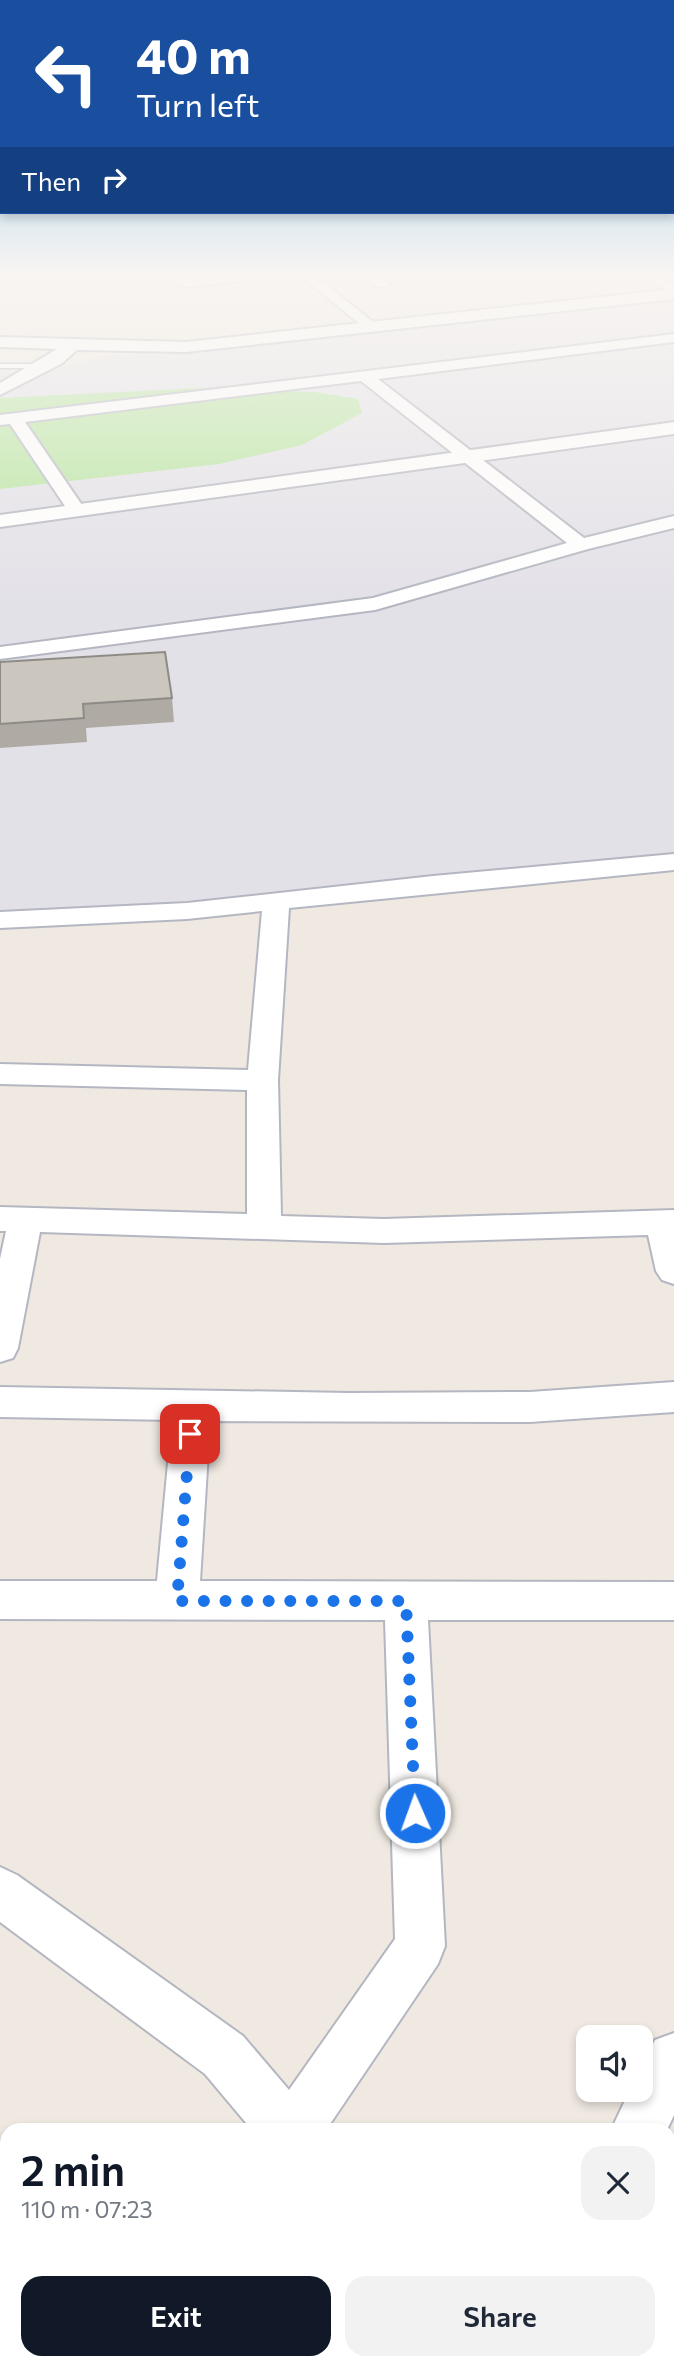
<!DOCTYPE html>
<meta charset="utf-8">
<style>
body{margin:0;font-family:Commissioner,sans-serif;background:#f2f2f3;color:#1f2937;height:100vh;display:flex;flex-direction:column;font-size:26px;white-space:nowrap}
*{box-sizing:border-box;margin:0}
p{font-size:23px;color:#747a83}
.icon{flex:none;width:38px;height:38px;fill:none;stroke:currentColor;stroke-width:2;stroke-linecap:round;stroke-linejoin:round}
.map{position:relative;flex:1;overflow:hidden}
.panel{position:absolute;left:0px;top:2123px;width:676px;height:247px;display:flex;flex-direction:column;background:#fff;border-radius:21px 21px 0 0;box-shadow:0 4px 10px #0003}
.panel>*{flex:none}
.banner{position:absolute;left:0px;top:0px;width:676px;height:214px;box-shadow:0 4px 10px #0003;background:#1a4fa0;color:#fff;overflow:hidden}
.tools{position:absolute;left:576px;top:2025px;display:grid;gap:14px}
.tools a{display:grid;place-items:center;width:77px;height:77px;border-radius:14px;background:#fff;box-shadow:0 4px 10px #0003;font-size:35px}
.pin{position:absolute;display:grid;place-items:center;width:60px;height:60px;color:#fff;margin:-30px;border-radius:14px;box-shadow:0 4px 10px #0006}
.me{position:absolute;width:77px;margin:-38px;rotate:358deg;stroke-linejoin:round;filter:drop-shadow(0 0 5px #0008)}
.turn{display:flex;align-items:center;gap:24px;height:147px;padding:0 21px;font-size:32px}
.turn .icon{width:91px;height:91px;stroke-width:2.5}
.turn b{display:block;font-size:49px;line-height:60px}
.then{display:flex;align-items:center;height:66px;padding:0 21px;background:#0003;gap:14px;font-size:26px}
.round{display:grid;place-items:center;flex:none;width:74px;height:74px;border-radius:21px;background:#f2f2f3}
.head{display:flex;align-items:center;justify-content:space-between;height:119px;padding:0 21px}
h1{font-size:42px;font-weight:600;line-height:52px;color:#111827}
.action{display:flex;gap:14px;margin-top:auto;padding:14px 21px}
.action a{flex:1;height:80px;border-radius:21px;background:#111827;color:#fff;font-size:28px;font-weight:600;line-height:80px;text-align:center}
.action a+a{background:#f2f2f3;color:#1f2937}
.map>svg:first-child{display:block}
.industrial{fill:#e3e1e8}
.green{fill:#b6e59e}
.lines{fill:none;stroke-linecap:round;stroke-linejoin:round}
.lane-casing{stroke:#b4b7c1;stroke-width:3}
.street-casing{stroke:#b4b7c1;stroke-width:4}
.secondary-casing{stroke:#b4b7c1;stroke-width:4}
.lane{fill:#fff;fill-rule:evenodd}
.street{fill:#fff;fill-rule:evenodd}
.secondary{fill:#fff;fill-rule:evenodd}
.wall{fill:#afaba4}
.building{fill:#cbc7bf;stroke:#8e8b86;stroke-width:2}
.route{stroke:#1a73e8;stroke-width:12;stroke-dasharray:0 21.6}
</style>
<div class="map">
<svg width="674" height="2368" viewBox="0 0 674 2368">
<rect width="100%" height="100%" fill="#efe9e1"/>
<path class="industrial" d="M 674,298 L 674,853 L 197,901 L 0,913 L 0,370 L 27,380 L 63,366 L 108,356 Z"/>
<path class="green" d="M 200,388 L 315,392 L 358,399 L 362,413 L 302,445 L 219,464 L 0,489 L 0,398 Z"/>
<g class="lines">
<defs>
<path id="lane" d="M 0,364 L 44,364 L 48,366 L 44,368 L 0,368 Z"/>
<g id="street">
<path d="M 170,275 L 183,275 L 187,279 L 227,275 L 267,275 L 261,279 L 184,287 L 179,286 Z"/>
<path d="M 300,275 L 314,275 L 378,326 L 376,329 L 366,329 Z"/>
<path d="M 369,275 L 384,275 L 382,278 L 390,284 L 388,287 L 378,287 L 369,281 Z"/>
<path d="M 640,275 L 655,275 L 674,285 L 674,294 Z"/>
<path d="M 674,334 L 674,342 L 378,379 L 584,538 L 674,516 L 674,528 L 588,549 L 375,610 L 0,659 L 0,647 L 373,598 L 567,543 L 361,381 L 25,422 L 86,511 L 77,516 L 71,515 L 10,424 L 0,425 L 0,415 Z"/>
<path d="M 674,854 L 674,870 L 289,908 L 278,1080 L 281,1216 L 384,1219 L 674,1210 L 674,1284 L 662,1280 L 656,1271 L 648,1235 L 384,1243 L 40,1232 L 18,1348 L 13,1358 L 0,1362 L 0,1259 L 6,1231 L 0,1231 L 0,1207 L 247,1214 L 247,1090 L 0,1084 L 0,1064 L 248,1070 L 262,911 L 187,919 L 0,928 L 0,912 L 187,903 L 433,876 Z"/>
<path d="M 674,1382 L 674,1412 L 530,1422 L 210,1421 L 200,1581 L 674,1582 L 674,1620 L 428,1620 L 445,1946 L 438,1964 L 326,2130 L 252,2130 L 205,2074 L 0,1922 L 0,1867 L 17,1875 L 243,2036 L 289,2090 L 395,1939 L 385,1620 L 0,1619 L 0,1581 L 157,1581 L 172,1420 L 0,1417 L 0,1387 L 349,1393 L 530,1392 Z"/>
<path d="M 674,2033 L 674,2115 L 667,2130 L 611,2130 L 630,2090 L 640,2090 L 640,2069 L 655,2040 Z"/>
<path d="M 441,2362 L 551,2362 L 548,2368 L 444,2368 Z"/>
</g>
<g id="secondary">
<path d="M 674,289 L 674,299 L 186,352 L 77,350 L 61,364 L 0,395 L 0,383 L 57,349 L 0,347 L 0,337 L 186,342 Z"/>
<path d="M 674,422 L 674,434 L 0,527 L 0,515 Z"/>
</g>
</defs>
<use href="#lane" class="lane-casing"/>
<use href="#street" class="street-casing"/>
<use href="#secondary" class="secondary-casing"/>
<use href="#lane" class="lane"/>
<use href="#street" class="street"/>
<use href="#secondary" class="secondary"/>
</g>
<path class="wall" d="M 0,662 L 172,698 L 174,722 L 86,728 L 87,742 L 0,748 Z"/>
<path class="building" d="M 165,652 L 172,698 L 83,704 L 84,718 L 0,724 L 0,662 Z"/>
<linearGradient id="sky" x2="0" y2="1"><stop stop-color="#7abfeb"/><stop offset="0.45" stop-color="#f8f5f2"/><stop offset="1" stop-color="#f8f5f2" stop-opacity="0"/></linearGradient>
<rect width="674" height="606" fill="url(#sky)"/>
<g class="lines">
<path class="route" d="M 190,1434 L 177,1601 L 406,1601 L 415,1813"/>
</g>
</svg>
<div class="tools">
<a><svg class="icon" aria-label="sound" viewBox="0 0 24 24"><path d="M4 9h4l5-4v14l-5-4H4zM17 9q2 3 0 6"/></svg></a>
</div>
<div class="pin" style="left:190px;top:1434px;background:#d93025"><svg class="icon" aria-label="arrive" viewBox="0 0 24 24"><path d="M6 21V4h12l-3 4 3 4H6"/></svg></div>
<svg class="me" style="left:415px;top:1813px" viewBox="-20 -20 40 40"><circle r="17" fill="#1a73e8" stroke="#fff" stroke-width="3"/><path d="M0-11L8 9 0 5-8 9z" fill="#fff"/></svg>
<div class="banner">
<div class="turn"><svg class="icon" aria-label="left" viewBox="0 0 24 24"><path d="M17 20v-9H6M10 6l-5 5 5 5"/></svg><div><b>40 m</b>Turn left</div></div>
<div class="then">Then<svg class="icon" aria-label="right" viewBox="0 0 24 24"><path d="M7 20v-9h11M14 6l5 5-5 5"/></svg></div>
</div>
<section class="panel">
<div class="head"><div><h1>2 min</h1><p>110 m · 07:23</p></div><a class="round"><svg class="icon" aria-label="close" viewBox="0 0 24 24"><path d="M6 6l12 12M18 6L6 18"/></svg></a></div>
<div class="action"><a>Exit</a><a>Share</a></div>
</section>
</div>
